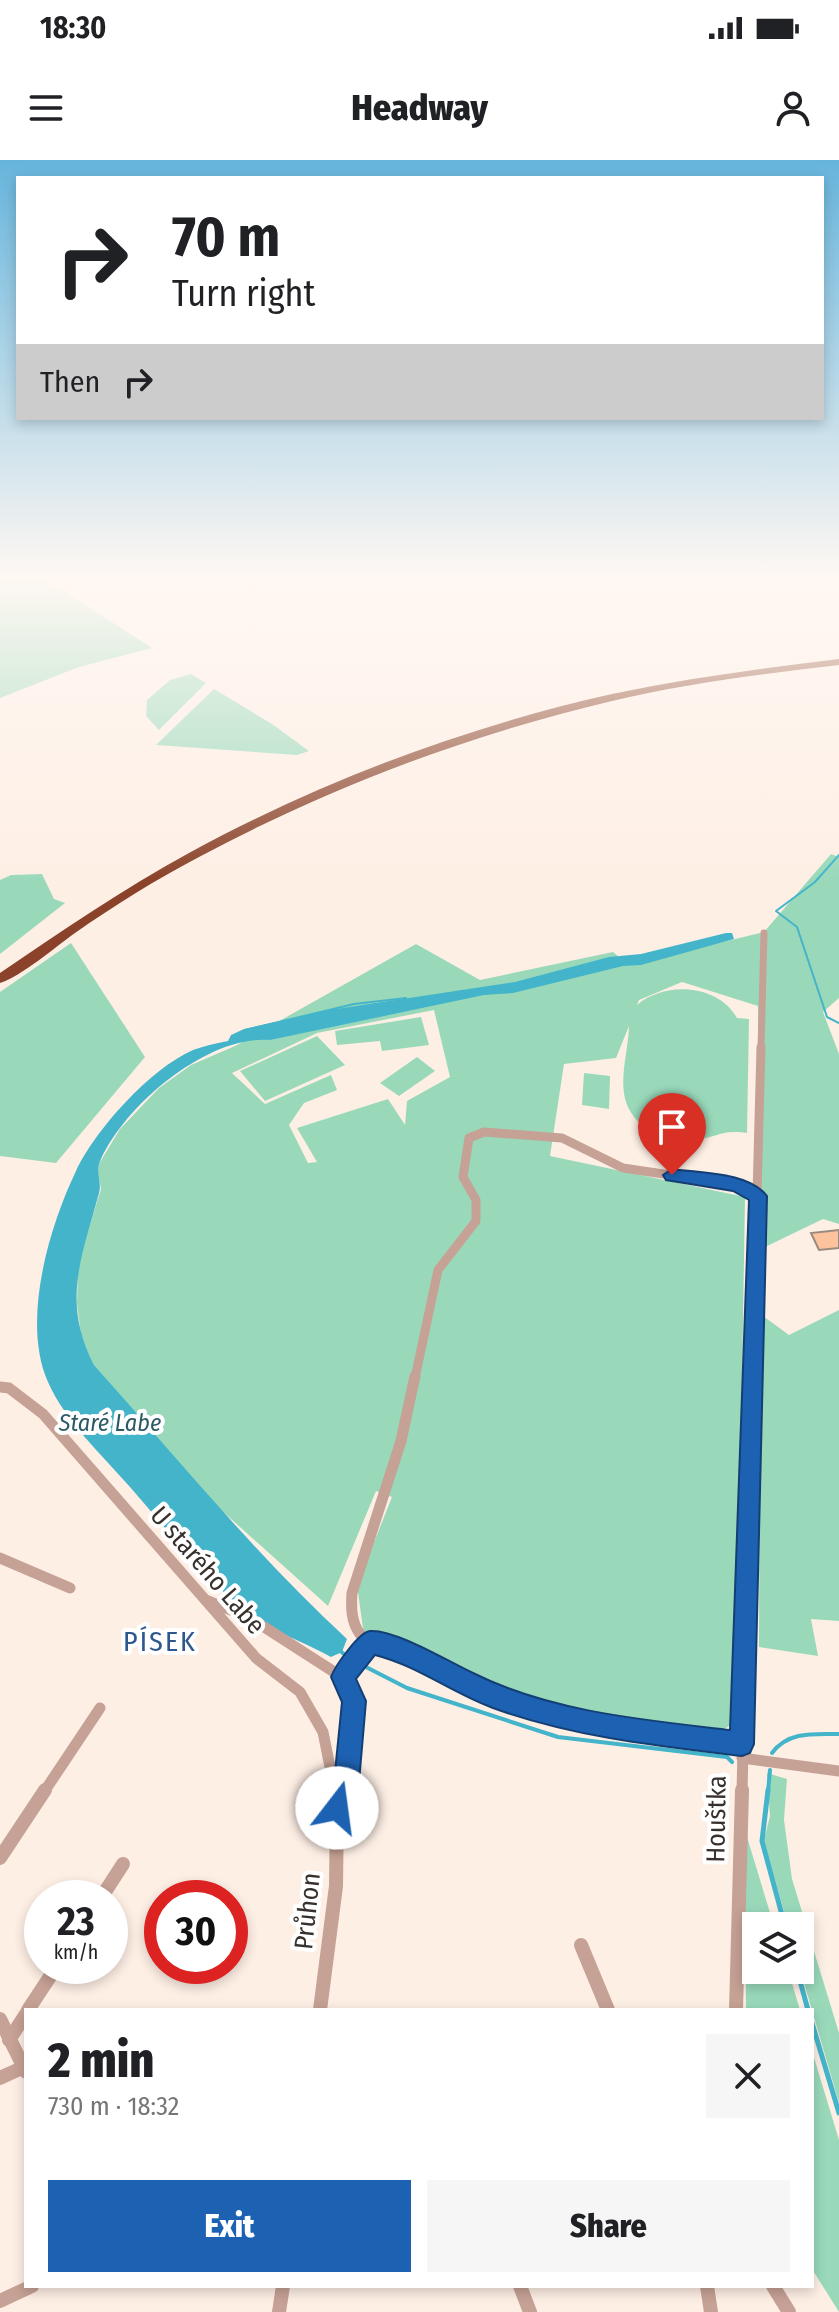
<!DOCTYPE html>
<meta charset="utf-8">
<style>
body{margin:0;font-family:"Fira Sans Condensed",sans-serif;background:#f6f6f6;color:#202124;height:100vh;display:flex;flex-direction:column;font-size:30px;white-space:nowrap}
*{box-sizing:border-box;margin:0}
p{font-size:26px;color:#757577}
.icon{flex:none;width:44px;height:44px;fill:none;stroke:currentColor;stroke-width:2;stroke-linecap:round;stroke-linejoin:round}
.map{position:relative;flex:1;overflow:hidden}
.sheet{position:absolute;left:24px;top:1848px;width:790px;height:280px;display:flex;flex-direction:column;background:#fff;border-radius:0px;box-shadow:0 4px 12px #0003}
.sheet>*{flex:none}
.guide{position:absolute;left:16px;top:16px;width:808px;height:244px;border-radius:0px;box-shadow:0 4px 12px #0003;background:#fff;color:#202124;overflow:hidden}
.tools{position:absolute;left:742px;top:1752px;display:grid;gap:16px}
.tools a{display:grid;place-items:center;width:72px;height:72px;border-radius:0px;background:#fff;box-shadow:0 4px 12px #0003;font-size:40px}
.speed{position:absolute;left:24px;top:1720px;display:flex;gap:16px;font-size:40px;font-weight:700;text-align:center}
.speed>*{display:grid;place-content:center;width:104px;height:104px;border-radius:50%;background:#fff;box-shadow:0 4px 12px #0003;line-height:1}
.speed small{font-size:20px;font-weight:400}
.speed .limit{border:12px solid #d22;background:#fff;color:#111}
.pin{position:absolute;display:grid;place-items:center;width:68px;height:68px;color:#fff;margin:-82px -34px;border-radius:50% 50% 50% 0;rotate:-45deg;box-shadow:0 0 8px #0007}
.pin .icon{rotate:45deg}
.me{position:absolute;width:88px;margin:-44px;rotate:15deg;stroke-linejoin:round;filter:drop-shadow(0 0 6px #0008)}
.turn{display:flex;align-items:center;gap:28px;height:168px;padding:0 24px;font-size:36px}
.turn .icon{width:104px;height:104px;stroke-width:2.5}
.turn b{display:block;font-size:56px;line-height:68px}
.then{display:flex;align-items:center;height:76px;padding:0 24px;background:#0003;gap:16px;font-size:30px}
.round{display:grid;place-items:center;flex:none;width:84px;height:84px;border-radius:0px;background:#f6f6f6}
.summary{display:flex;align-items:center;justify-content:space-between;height:136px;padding:0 24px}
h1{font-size:48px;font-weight:800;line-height:60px}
.cta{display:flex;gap:16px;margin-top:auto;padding:16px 24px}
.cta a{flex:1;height:92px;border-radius:0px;background:#1d61b2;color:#fff;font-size:32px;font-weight:800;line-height:92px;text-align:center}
.cta a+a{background:#f6f6f6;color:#202124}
.status{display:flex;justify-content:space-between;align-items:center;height:56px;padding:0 40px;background:#fff;direction:ltr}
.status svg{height:22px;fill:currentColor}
header{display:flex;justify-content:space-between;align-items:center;height:104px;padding:0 24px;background:#fff;font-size:36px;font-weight:800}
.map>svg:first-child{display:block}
.green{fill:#99d9ba;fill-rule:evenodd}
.water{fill:#44b4ca}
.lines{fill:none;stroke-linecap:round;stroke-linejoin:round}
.stream-far2{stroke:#44b4ca;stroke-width:2}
.stream-far1{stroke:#44b4ca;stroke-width:4}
.stream{stroke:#44b4ca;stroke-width:5}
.building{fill:#fcc39c;stroke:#9b8a7f;stroke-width:2}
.street-far3{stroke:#c6a195;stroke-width:7}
.street-far2{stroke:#c6a195;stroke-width:9}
.street-far1{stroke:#c6a195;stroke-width:11}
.street{stroke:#c6a195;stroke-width:14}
.highway{fill:#8a432a;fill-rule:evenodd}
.route{fill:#1d61b2;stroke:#133f74;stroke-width:2}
.labels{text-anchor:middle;stroke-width:8;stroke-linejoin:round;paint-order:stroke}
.water-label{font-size:24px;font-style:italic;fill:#2c5b65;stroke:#fff}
.near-street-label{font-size:26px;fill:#37302c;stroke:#fff}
.near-neighbourhood-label{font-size:28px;letter-spacing:2px;fill:#2d578d;stroke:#fff}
</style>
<div class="status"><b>18:30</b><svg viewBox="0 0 49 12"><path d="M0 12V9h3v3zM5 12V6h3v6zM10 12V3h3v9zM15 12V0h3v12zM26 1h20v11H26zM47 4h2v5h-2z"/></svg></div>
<header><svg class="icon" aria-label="menu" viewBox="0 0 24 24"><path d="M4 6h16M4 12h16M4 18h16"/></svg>Headway<svg class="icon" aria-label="person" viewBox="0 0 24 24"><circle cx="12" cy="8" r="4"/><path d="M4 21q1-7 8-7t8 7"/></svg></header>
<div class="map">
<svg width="839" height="2152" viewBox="0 0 839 2152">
<rect width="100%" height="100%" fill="#feefe5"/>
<g class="green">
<path d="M 0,420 L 46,420 L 152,488 L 79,507 L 0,538 Z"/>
<path d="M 191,514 L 206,523 L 159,570 L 146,556 L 147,540 L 170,520 Z"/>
<path d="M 214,529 L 272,564 L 309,591 L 297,595 L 156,585 Z"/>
<path d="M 831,694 L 839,697 L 839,838 L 823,852 L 839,894 L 839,1064 L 823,1059 L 761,1089 L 758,846 L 682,822 L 639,840 L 637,845 C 665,821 718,824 737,858 L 749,859 L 747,973 C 721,969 717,978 693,980 C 677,982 659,977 646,968 C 609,942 628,902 629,866 L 616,898 L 564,904 L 550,996 L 745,1037 L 738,1470 L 730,1565 L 721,1572 L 654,1565 L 546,1545 L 474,1520 L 410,1485 L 366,1490 L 357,1425 L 392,1337 L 376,1331 L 328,1446 L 211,1341 L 94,1205 L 82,1182 L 77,1144 L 78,1104 L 101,1029 L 97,1007 L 120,969 L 159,928 L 191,905 L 235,886 L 416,784 L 480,820 L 613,792 L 629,805 L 764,772 ZM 434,850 L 450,917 L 407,941 L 405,965 L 388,939 L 297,968 L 317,1002 L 308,1003 L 289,965 L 304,943 L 337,930 L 331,915 L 265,944 L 232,913 L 317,873 Z"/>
<path d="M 42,714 L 54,739 L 65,743 L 0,794 L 0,720 L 11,715 Z"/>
<path d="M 71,783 L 145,897 L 56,1003 L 0,996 L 0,832 Z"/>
<path d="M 421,857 L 429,885 L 382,891 L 380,881 L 337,885 L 335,871 Z"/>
<path d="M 317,876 L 345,905 L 265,941 L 240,911 Z"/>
<path d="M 417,897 L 435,911 L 399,936 L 380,923 Z"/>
<path d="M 584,913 L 610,916 L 609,949 L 582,945 Z"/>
<path d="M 839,1150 L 839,1461 L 811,1459 L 818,1496 L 759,1487 L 760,1206 L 756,1151 L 789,1175 Z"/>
<path d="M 767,1613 L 787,1619 L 784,1660 L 792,1719 L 839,1873 L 839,1943 L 800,1809 L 800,1766 L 788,1766 L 764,1680 L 770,1656 Z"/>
<path d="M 744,1667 L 774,1766 L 756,1766 L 756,1810 L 788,1810 L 800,1850 L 746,1850 Z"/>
<path d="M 812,1891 L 839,1980 L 839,2152 L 812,2109 Z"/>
</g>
<path class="water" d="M 726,773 L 732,773 L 734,779 L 641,805 L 623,806 L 513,833 L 484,835 L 270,880 C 207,875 122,947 99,1004 C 96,1012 102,1023 99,1033 C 82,1097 61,1141 94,1205 C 177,1298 255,1394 347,1479 L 342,1492 L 331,1497 C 310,1485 287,1477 266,1465 C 218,1437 167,1369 130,1327 C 102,1295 65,1261 48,1222 C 21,1162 49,1067 76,1011 C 96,969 150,909 193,890 C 204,886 217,883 228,881 L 231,875 L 244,869 L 336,849 L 515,822 L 609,797 L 641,794 Z"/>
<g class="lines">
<g class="stream-far2">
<path d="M 839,695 L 815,722 L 776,751 L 797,767 L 827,857 L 839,863"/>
<path d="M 245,870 L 354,844 L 406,838"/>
</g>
<g class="stream-far1">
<path d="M 339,1490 L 350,1499"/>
<path d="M 366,1507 L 407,1528 L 558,1577 L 727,1597 L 732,1602"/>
<path d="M 772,1593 C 788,1571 814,1574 839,1574"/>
<path d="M 768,1632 L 770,1610"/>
</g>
<g class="stream">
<path d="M 768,1630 L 762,1681 L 785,1766"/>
<path d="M 797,1810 L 808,1850"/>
<path d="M 812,1863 L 839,1953"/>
</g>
</g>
<path class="building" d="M 839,1070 L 839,1088 L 819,1090 L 811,1073 Z"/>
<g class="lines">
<path class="street-far3" d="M 761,889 L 764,773"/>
<g class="street-far2">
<path d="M 415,1218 L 438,1110 L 476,1061 L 476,1040 L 463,1017 L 469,978 L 484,972 L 562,978 L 623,1008 L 737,1025 L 758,1036"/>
<path d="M 752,1218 L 761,887"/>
</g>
<g class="street-far1">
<path d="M 415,1216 L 401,1281 L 352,1433 C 351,1447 351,1462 360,1474 C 370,1487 390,1485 404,1491 C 436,1504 464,1525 497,1537 C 576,1565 660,1573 742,1584"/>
<path d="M 0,1227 L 9,1228 L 43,1254 L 256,1498 L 300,1532 L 323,1572 L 335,1632"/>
<path d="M 0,1398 L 70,1428"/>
<path d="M 206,1440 L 250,1458 L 342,1517"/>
<path d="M 342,1517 L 370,1483"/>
<path d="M 342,1517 L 354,1541 L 343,1632"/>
<path d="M 742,1598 L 839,1611"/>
<path d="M 44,1632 L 100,1548"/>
<path d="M 742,1632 L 752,1216"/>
</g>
<g class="street">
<path d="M 334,1630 L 337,1648"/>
<path d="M 0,1698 L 45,1630"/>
<path d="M 101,1738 L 123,1704"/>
<path d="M 581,1785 L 608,1850"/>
<path d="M 28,1850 L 57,1806"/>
<path d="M 320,1850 L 336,1726 L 337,1648 L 343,1630"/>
<path d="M 736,1850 L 742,1630"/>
<path d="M 0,1859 L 26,1912"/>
<path d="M 9,1880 L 26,1854"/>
<path d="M 0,1918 L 24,1907"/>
<path d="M 520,2126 L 530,2152"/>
<path d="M 707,2126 L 711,2152"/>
<path d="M 773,2126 L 789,2152"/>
<path d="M 0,2141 L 32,2126"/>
<path d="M 279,2152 L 283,2126"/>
</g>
<path class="highway" d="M 839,499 L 839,505 C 763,514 686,523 612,541 C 468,575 330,627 199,697 C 157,719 115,745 75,773 C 55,787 22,816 0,823 L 0,813 C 62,771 123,729 189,693 C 321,621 465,567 612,534 C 687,518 763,508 839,499 Z"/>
</g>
<linearGradient id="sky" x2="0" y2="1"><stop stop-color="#66b4dc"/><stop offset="0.58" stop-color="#fff8f3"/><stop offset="1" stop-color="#fff8f3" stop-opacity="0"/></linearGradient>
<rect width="839" height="721" fill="url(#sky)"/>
<path class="route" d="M 672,1009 C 700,1013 749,1012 767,1036 L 754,1584 L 750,1593 L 742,1596 C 658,1586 573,1577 493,1548 C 452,1533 418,1506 375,1495 L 356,1519 L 366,1541 L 359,1622 L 346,1657 L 337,1661 L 328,1657 L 325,1648 L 334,1622 L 342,1542 L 331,1517 C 335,1506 359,1472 370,1471 C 395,1469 449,1502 473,1513 C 551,1552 644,1560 730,1570 L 749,1040 L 733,1031 L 666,1020 L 663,1015 Z"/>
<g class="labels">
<g class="water-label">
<text x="110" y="1271">Staré Labe</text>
</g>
<g class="near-street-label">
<text transform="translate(208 1410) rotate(49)" y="9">U starého Labe</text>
<text transform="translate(716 1659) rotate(-89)" y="9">Houštka</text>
<text transform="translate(307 1751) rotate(-84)" y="9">Průhon</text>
</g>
<g class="near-neighbourhood-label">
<text x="160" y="1491">PÍSEK</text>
</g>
</g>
</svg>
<div class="tools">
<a><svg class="icon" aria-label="layers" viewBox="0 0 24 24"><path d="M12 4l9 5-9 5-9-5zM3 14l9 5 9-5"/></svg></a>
</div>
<div class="speed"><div>23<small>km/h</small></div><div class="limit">30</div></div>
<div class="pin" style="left:672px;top:1015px;background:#d93025"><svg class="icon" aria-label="arrive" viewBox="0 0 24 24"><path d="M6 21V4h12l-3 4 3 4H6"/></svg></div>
<svg class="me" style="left:337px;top:1648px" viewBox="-20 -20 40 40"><circle r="19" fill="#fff"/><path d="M0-13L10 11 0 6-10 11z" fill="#1d61b2"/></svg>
<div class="guide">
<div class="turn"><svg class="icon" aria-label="right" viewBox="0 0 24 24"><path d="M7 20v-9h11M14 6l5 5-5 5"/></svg><div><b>70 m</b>Turn right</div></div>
<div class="then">Then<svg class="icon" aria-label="right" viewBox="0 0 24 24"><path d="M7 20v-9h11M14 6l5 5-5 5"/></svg></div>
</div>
<section class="sheet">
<div class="summary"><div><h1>2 min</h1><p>730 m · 18:32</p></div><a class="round"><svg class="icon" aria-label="close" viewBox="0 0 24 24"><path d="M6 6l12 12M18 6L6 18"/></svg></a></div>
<div class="cta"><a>Exit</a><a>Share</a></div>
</section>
</div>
